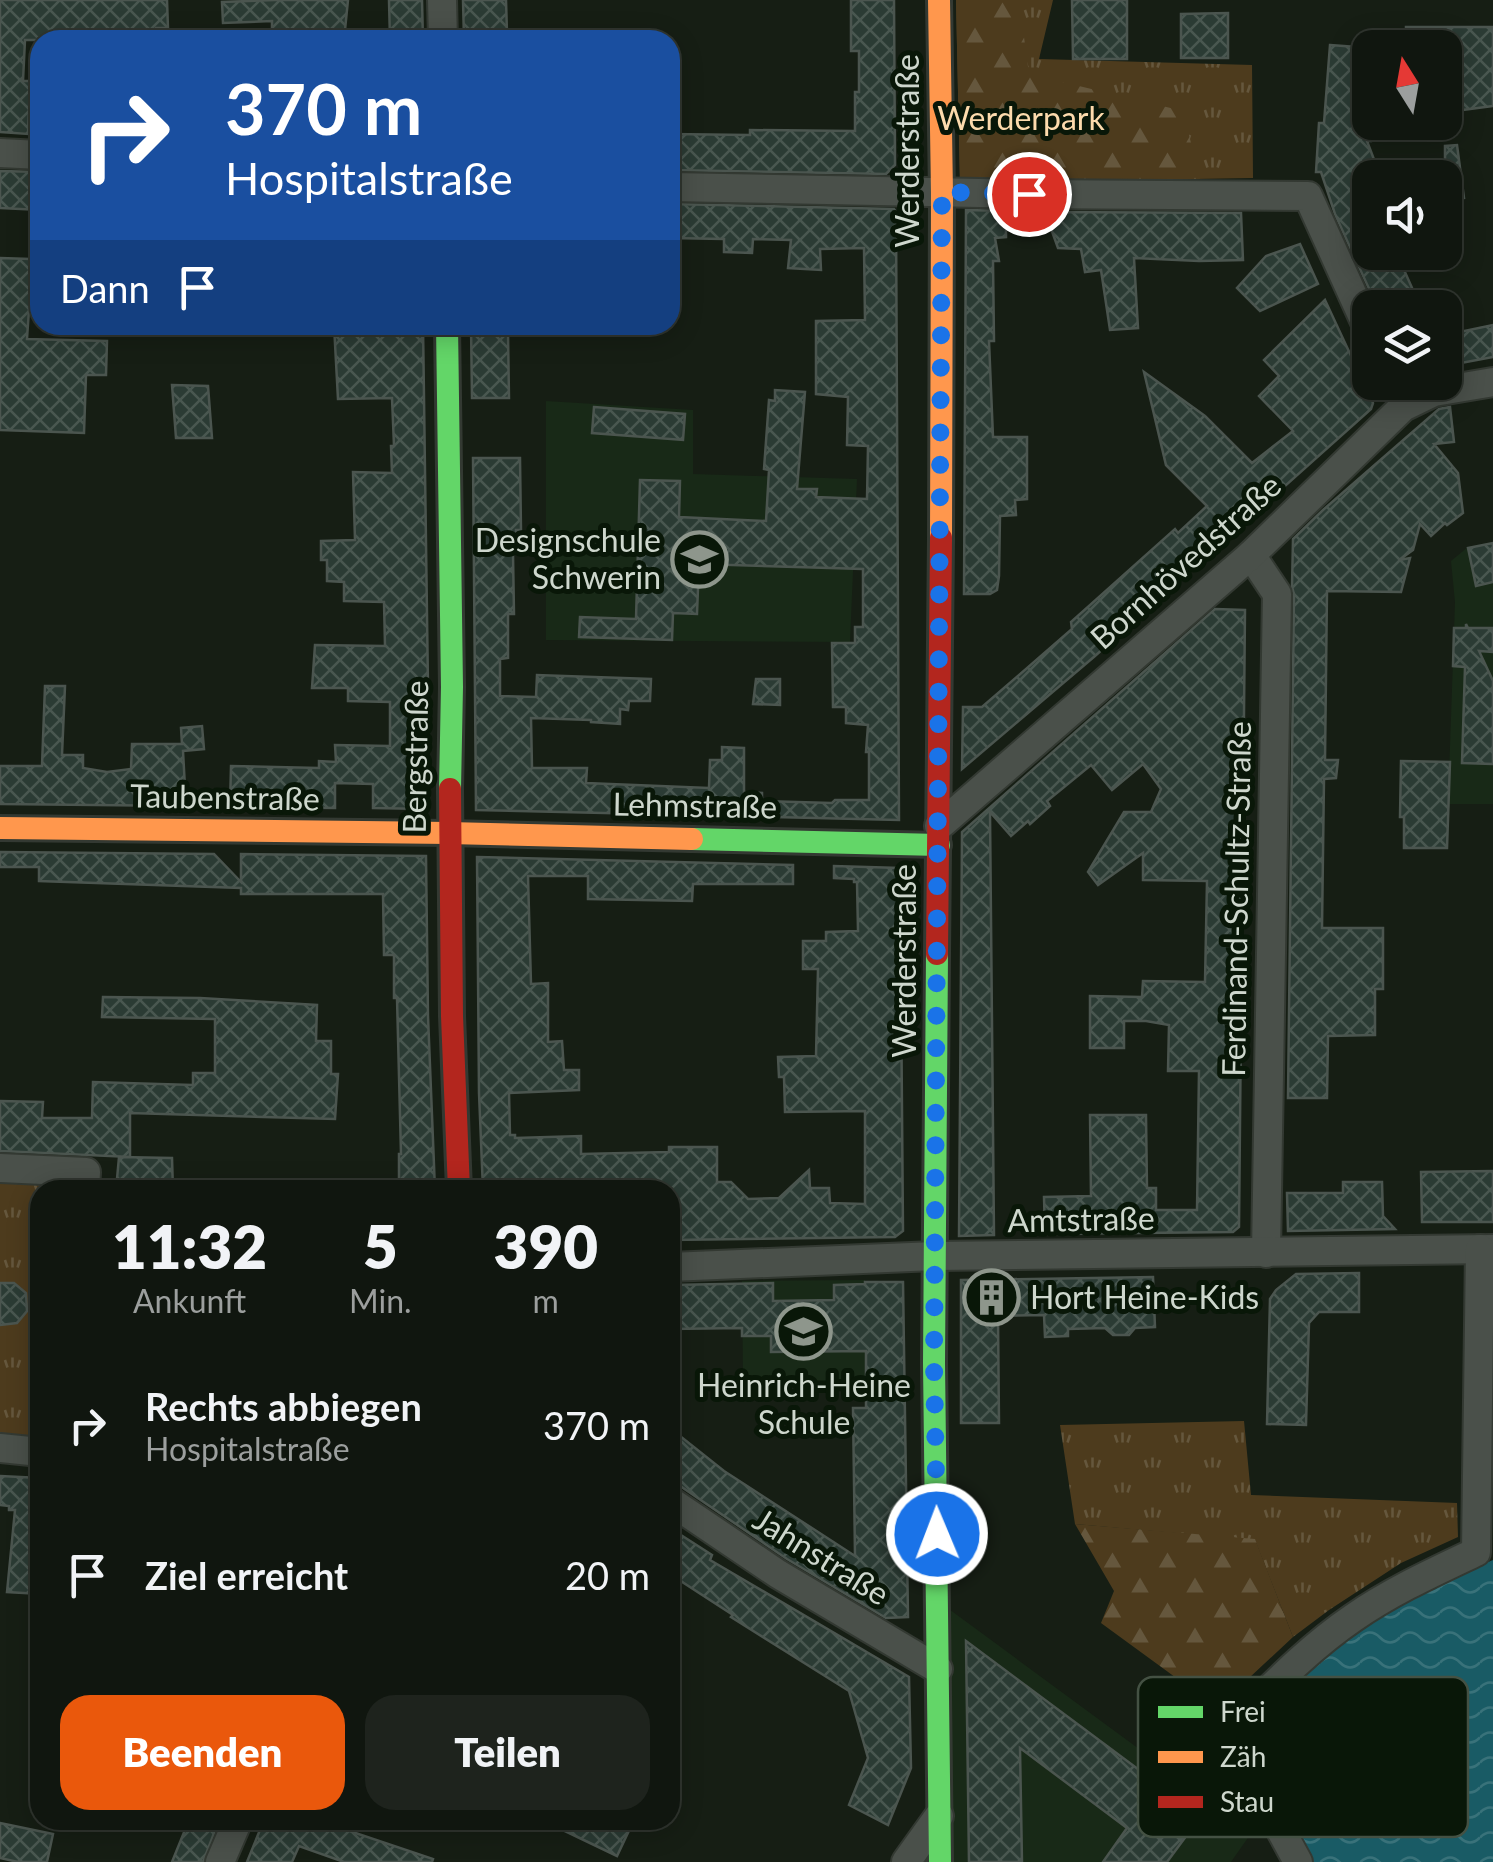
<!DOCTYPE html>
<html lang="de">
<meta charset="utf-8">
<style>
body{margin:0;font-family:Lato,sans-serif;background:#1e231d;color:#f1f3f6;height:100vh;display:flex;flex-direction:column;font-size:38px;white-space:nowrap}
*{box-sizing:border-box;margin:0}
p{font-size:32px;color:#9c9f9e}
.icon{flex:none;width:55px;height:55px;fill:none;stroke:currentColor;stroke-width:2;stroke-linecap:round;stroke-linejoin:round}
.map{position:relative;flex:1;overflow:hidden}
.drawer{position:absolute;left:30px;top:1180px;width:650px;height:650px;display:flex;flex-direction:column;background:#10160f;border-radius:30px;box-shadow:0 5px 25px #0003,0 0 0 2px #30352f}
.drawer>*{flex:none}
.guide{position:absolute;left:30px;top:30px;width:650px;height:305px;border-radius:30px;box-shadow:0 5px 25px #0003,0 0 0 2px #30352f;background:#1a4fa0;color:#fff;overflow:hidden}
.needle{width:65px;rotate:349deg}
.buttons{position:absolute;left:1352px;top:30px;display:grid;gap:20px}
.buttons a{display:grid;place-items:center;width:110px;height:110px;border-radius:20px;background:#10160f;box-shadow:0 5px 25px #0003,0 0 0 2px #30352f;font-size:50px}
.pin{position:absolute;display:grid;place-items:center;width:85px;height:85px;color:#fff;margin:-42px;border:5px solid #fff;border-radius:50%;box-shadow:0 2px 10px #0007}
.me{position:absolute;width:110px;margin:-55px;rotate:359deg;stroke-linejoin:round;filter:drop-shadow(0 0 8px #0008)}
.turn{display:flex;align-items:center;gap:35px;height:210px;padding:0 30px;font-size:45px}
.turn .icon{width:130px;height:130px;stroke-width:2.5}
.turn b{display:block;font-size:70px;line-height:85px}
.then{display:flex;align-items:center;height:95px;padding:0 30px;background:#0003;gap:20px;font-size:38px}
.eta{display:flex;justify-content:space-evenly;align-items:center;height:170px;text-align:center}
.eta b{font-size:60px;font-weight:800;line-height:70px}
.primary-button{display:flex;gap:20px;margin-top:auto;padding:20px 30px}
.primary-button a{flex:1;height:115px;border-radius:30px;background:#ea580c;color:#fff;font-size:40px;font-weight:800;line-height:115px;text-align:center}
.primary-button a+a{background:#1e231d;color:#f1f3f6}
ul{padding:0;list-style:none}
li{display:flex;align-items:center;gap:30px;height:150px;padding:0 30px}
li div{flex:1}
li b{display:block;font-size:38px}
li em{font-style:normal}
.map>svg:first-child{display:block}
.built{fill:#182917}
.grass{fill:url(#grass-tufts)}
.forest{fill:url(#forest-firs)}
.water{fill:url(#water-waves)}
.building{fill:url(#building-cross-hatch);stroke:#4b554f;stroke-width:2.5}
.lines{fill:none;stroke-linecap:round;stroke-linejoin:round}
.street-casing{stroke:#333932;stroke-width:32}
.fast-casing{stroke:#333932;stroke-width:28}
.slow-casing{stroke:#333932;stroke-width:28}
.jam-casing{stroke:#333932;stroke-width:28}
.street{stroke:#4a504a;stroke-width:28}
.fast{stroke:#63d668;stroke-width:22}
.slow{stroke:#ff974d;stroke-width:22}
.jam{stroke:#b3261e;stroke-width:22}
.route{stroke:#1a73e8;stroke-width:18;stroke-dasharray:0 32.4}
.labels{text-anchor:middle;stroke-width:10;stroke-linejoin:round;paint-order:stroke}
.park-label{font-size:32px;fill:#fddbad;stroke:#091708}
.street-label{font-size:32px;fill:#ced7cd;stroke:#091708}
.poi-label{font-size:32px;fill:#ced7cd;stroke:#091708;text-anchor:end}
.key{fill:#091708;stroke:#445143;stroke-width:2.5}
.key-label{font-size:28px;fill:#ced7cd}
</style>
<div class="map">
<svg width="1493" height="1862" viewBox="0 0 1493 1862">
<defs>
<pattern id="grass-tufts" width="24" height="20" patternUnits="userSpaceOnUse" patternTransform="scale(2.5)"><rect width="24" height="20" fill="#4d3b1d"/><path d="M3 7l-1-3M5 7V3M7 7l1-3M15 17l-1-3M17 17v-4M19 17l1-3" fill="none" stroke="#65573d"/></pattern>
<pattern id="forest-firs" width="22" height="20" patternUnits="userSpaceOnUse" patternTransform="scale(2.5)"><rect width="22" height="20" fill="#4d3b1d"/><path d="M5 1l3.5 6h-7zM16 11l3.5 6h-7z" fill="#65573d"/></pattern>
<pattern id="water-waves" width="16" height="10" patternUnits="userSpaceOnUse" patternTransform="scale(2.5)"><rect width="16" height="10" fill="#195b65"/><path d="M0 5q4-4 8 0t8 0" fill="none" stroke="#39727a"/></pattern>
<pattern id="building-cross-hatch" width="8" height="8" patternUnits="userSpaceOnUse" patternTransform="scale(2.5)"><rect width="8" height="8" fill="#2b3b34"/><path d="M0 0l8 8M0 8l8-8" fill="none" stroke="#495750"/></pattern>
</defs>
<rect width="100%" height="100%" fill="#161e14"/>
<g class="built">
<path d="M 546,401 L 693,410 L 693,474 L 857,479 L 850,642 L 546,640 Z"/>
<path d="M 1493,543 L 1493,804 L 1448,804 L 1455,602 L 1451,561 L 1468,547 Z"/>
<path d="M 865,1280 L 866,1381 L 743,1383 L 742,1281 Z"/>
<path d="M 938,1601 L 1252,1832 L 1231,1862 L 940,1862 Z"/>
</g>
<g class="grass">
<path d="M 956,0 L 1053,0 L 1039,59 L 1252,65 L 1253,178 L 960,183 Z"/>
<path d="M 0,1168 L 86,1172 L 85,1190 L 40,1190 L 40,1452 L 0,1448 Z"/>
<path d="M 1244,1421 L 1251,1495 L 1457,1503 L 1458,1537 L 1401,1563 L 1329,1610 L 1293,1637 L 1255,1540 L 1075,1524 L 1060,1425 Z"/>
</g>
<g class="forest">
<path d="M 956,0 L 1019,0 L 1029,74 L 1183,111 L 1200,179 L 960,183 Z"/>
<path d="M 1075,1524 L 1255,1539 L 1293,1637 L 1219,1706 L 1190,1688 L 1101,1623 L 1114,1591 Z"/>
</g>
<path class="water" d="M 1493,1560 L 1493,1862 L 1310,1862 L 1241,1734 L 1300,1674 L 1384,1611 L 1434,1584 Z"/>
<g class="building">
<path d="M 0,0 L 167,0 L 168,28 L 156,28 L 156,34 L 119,35 L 120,40 L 25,40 L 23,81 L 30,81 L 28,134 L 0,132 Z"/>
<path d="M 275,0 L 348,0 L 344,40 L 272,40 L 272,21 L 223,23 L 222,2 Z"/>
<path d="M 389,0 L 422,0 L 423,40 L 390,40 Z"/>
<path d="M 463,0 L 506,0 L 507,33 L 503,33 L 503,40 L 464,40 Z"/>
<path d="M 851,0 L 894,0 L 895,165 L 886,174 L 670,170 L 670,134 L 750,135 L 750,130 L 855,131 L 855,92 L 859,92 L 859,51 L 851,51 Z"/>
<path d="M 1072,0 L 1127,0 L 1127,59 L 1073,59 Z"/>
<path d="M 1228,13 L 1228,58 L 1181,58 L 1181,14 Z"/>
<path d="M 1406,27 L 1493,27 L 1493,106 L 1447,112 L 1445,45 L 1406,46 Z"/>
<path d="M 1330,45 L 1370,48 L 1370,122 L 1372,122 L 1371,141 L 1367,141 L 1381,178 L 1370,178 L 1370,256 L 1374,252 L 1396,252 L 1421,308 L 1378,308 L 1359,267 L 1364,262 L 1358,265 L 1335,214 L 1321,172 L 1316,172 L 1319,123 L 1324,123 Z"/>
<path d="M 1457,145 L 1464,198 L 1445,201 L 1445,178 L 1406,178 L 1405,165 L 1445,160 L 1445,146 Z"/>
<path d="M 0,171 L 40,172 L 40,210 L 0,208 Z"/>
<path d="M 670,204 L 894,209 L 896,212 L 899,820 L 476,810 L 473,458 L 520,458 L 521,530 L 516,530 L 516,551 L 513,554 L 514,614 L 508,614 L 508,658 L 500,659 L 500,696 L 536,697 L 537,675 L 651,679 L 650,701 L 629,701 L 628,710 L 620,709 L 620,724 L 591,722 L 591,720 L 531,718 L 532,768 L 587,768 L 586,783 L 709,788 L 710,760 L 722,760 L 722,747 L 744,748 L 744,792 L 762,793 L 762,801 L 832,803 L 835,800 L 869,800 L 869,752 L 866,752 L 868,725 L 846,723 L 846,707 L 833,707 L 832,643 L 855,643 L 855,627 L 863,627 L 863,569 L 699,564 L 697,614 L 673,613 L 672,640 L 579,637 L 580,617 L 636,619 L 640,480 L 680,481 L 679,517 L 766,521 L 769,470 L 764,469 L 769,400 L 775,401 L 775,390 L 805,392 L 797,489 L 817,489 L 816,497 L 867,499 L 868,446 L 847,445 L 848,397 L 816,394 L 816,321 L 865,320 L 864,248 L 820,249 L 821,270 L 788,268 L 791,240 L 753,239 L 752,253 L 724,252 L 724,239 L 670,238 Z"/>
<path d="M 966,210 L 1006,211 L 1006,237 L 995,238 L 999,261 L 993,261 L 994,341 L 989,341 L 993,437 L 1027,437 L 1027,499 L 1015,500 L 1016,515 L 1000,516 L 999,576 L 997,590 L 990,594 L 964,594 Z"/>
<path d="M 1045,212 L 1241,213 L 1243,260 L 1199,261 L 1134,258 L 1138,328 L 1110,330 L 1101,270 L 1085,272 L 1081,249 L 1058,248 Z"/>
<path d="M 1300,244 L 1318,284 L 1260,311 L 1237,288 L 1266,256 Z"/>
<path d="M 0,258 L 30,259 L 31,280 L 27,339 L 107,341 L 106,375 L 86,375 L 84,433 L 0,430 Z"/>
<path d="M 1325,300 L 1373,403 L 1371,409 L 1095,656 L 962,769 L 963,707 L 982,707 L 1072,629 L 1071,622 L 1175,529 L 1178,533 L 1207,506 L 1166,465 L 1144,372 L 1205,416 L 1252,463 L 1293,431 L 1259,396 L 1279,376 L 1264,360 Z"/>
<path d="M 334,325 L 423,325 L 428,687 L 426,809 L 373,808 L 373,784 L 335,783 L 335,808 L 230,807 L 231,766 L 319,768 L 319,761 L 336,762 L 335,745 L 390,746 L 390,702 L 348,701 L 348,688 L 312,688 L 315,645 L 385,646 L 384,602 L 344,601 L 344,582 L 327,581 L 327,560 L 321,560 L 321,541 L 355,540 L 353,472 L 392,473 L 391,446 L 394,446 L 392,398 L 338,399 Z"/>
<path d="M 471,325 L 499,325 L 499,332 L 508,332 L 509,398 L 472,398 Z"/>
<path d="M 1493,325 L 1493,357 L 1445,366 L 1445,335 Z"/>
<path d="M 172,385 L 208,386 L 212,438 L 176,438 Z"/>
<path d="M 594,407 L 685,414 L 683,440 L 592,433 Z"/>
<path d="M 1450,407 L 1454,442 L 1434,444 L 1458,473 L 1463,513 L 1447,525 L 1445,523 L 1431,536 L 1420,524 L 1413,550 L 1399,560 L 1410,558 L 1401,592 L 1327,591 L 1325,760 L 1338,760 L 1336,778 L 1324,779 L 1322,928 L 1383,928 L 1383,989 L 1375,989 L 1375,1035 L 1328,1036 L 1327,1098 L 1288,1098 L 1294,594 L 1292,587 L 1293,539 L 1323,510 L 1439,409 Z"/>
<path d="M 1493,543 L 1493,582 L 1476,586 L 1468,548 Z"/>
<path d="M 1215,609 L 1245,610 L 1239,1227 L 1233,1232 L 1045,1234 L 1044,1197 L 1091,1196 L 1090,1115 L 1146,1115 L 1147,1188 L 1156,1188 L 1156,1210 L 1197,1210 L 1199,1071 L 1168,1071 L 1169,1025 L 1146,1021 L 1124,1021 L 1124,1048 L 1090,1048 L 1090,996 L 1142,997 L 1143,981 L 1205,982 L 1207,881 L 1143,880 L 1143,853 L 1098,885 L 1088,872 L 1124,812 L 1151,812 L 1161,789 L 1143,764 L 1112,790 L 1091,765 L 1047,801 L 1050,806 L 1030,824 L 1028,821 L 1011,836 L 990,812 L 994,1235 L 959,1236 L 962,832 Z"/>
<path d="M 1466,624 L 1468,628 L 1493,628 L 1493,652 L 1479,651 L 1493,681 L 1493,764 L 1462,763 L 1465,667 L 1453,666 L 1454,628 L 1466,628 Z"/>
<path d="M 756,679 L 780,679 L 780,705 L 753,704 Z"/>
<path d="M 45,686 L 65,686 L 62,755 L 83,755 L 83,768 L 107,772 L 131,769 L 132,744 L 182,744 L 181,728 L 202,726 L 204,749 L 183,751 L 186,806 L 0,804 L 0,766 L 42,766 Z"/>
<path d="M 1401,761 L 1450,762 L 1447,848 L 1404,848 L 1404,817 L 1400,817 Z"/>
<path d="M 0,852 L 214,854 L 241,882 L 241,854 L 426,856 L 428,1016 L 435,1190 L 399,1190 L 399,1154 L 401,1154 L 397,998 L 394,998 L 394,955 L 384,955 L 383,894 L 241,894 L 241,888 L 39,881 L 39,867 L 0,867 Z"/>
<path d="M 477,857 L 793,865 L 793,884 L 693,884 L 692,901 L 588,899 L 588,876 L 528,876 L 531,984 L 548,983 L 548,1042 L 562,1041 L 564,1070 L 579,1070 L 579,1090 L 509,1093 L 510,1135 L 515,1135 L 515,1138 L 581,1136 L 581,1154 L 669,1152 L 669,1147 L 717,1147 L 717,1182 L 731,1182 L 748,1199 L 779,1198 L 809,1170 L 810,1188 L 829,1188 L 830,1203 L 865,1204 L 865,1111 L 785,1112 L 784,1077 L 779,1077 L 778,1057 L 816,1056 L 818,969 L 803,969 L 803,941 L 826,941 L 826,932 L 858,931 L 857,882 L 854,882 L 854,879 L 834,878 L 834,866 L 900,868 L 903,1231 L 895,1237 L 670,1240 L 670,1190 L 483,1190 L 479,1093 Z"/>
<path d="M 103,997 L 200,998 L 317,1005 L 316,1041 L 331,1041 L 331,1074 L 338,1074 L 335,1119 L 130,1113 L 130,1157 L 0,1151 L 0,1101 L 43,1102 L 42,1118 L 92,1118 L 93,1082 L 193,1085 L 193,1073 L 215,1073 L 215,1019 L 102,1017 Z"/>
<path d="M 119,1157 L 172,1158 L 173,1190 L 116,1190 Z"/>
<path d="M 1493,1171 L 1493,1222 L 1422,1222 L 1421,1172 Z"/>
<path d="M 1343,1182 L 1382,1182 L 1383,1216 L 1395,1229 L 1288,1231 L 1287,1193 L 1343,1193 Z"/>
<path d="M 1359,1273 L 1359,1312 L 1319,1312 L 1309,1323 L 1306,1425 L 1267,1424 L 1270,1299 L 1276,1290 L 1296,1274 Z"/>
<path d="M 1153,1277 L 1155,1327 L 1135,1328 L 1129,1335 L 1113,1335 L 1105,1328 L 1068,1329 L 1068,1336 L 1045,1337 L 1044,1315 L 998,1316 L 999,1423 L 961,1423 L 961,1280 Z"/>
<path d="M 865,1282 L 903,1282 L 908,1617 L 886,1618 L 787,1559 L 670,1479 L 670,1428 L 724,1471 L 855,1556 L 853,1408 L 866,1408 L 866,1351 L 771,1352 L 771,1336 L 742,1336 L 742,1328 L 670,1329 L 670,1285 L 773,1283 L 773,1301 L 834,1300 L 834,1285 L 865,1284 Z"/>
<path d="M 0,1283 L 14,1283 L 26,1293 L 27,1311 L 17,1323 L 0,1325 Z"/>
<path d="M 0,1476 L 40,1478 L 40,1594 L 7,1592 L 15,1510 L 9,1510 L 9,1506 L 0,1505 Z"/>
<path d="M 670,1528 L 712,1555 L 710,1560 L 909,1677 L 911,1768 L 888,1825 L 849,1805 L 868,1758 L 849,1691 L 731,1617 L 733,1615 L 670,1574 Z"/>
<path d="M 966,1641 L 1201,1816 L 1167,1862 L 1103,1862 L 1127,1828 L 1020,1748 L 1022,1862 L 969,1862 Z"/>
<path d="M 189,1820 L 219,1820 L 203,1862 L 172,1862 Z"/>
<path d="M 264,1820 L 317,1820 L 433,1859 L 432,1862 L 344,1862 L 299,1846 L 292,1862 L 247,1862 Z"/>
<path d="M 542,1820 L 634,1820 L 617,1856 Z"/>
<path d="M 0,1823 L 53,1834 L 47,1862 L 18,1862 L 0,1858 Z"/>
</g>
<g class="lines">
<defs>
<g id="street">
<path d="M 442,0 L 443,40"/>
<path d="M 0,153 L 40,155"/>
<path d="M 670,187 L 1029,194 L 1308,196 L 1370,333"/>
<path d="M 1251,555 L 1277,594 L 1266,1253"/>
<path d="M 939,826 L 1251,555 L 1403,407 L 1434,392 L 1493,382"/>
<path d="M 0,1168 L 86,1172 L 85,1190"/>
<path d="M 670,1267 L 935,1256 L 1493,1249"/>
<path d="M 0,1448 L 40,1452"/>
<path d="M 670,1501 L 778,1574 L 938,1669"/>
<path d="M 220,1862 L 238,1820"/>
<path d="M 906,1862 L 939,1816"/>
<path d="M 1298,1862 L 1227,1731 C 1267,1692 1306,1650 1353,1618 C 1392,1591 1434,1572 1476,1552 L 1480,1249"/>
</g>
<g id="fast">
<path d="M 447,325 L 452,687 L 450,789"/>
<path d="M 692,839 L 939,845"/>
<path d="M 937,954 L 934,1363 L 940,1862"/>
</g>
<g id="slow">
<path d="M 939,0 L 942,193 L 941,538"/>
<path d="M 0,828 L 449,833 L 692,839"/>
</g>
<g id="jam">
<path d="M 450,789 L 452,1016 L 459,1190"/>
<path d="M 937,954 L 941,538"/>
</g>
</defs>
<use href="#street" class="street-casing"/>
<use href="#fast" class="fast-casing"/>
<use href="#slow" class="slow-casing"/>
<use href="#jam" class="jam-casing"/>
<use href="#street" class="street"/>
<use href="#fast" class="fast"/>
<use href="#slow" class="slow"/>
<use href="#jam" class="jam"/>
</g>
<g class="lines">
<path class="route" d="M 937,1534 L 934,1363 L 942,192 L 1029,194"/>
</g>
<defs>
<symbol id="school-ring" viewBox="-11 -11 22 22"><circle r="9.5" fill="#091708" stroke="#8e968c" stroke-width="1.5"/><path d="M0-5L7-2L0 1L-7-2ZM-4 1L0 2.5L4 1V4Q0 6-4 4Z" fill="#8e968c"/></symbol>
<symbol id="building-ring" viewBox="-11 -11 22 22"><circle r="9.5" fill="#091708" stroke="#8e968c" stroke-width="1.5"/><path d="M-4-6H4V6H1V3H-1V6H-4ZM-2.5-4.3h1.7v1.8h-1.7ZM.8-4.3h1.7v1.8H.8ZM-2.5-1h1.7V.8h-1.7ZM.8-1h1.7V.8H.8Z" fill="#8e968c"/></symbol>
</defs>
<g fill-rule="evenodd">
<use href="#school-ring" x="668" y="528" width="63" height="63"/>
<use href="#building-ring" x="960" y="1266" width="63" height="63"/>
<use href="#school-ring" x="772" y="1300" width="63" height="63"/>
</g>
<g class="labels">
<g class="park-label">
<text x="1021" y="130">Werderpark</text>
</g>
<g class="street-label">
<text transform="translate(908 151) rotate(-90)" y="11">Werderstraße</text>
<text transform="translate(1186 562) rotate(-42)" y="11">Bornhövedstraße</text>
<text transform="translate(416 757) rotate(-89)" y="11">Bergstraße</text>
<text transform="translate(225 798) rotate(1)" y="11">Taubenstraße</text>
<text transform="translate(695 806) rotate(1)" y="11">Lehmstraße</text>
<text transform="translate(1237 899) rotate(-89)" y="11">Ferdinand-Schultz-Straße</text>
<text transform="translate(905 961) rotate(-90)" y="11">Werderstraße</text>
<text transform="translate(1081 1220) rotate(-1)" y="11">Amtstraße</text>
<text transform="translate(821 1557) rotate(32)" y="11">Jahnstraße</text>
</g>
<g class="poi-label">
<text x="661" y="552">Designschule<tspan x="661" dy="37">Schwerin</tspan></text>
<text x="1030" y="1309" text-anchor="start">Hort Heine-Kids</text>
<text x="804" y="1397" text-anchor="middle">Heinrich-Heine<tspan x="804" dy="37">Schule</tspan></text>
</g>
</g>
<rect x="1138" y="1677" width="330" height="160" rx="15" class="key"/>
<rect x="1158" y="1706" width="45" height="12" fill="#63d668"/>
<rect x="1158" y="1751" width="45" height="12" fill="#ff974d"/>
<rect x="1158" y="1796" width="45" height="12" fill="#b3261e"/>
<g class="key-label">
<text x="1220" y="1722">Frei</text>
<text x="1220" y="1767">Zäh</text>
<text x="1220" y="1812">Stau</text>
</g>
</svg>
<div class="buttons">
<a><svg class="needle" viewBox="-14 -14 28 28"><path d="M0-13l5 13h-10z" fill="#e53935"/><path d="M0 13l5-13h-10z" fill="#9c9f9e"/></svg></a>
<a><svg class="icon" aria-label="sound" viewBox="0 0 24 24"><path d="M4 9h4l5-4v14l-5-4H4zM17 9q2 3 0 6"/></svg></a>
<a><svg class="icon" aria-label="layers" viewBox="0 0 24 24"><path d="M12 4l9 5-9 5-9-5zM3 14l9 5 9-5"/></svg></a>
</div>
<div class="pin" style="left:1029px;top:194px;background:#d93025"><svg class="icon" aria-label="arrive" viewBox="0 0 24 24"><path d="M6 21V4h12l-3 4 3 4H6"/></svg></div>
<svg class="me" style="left:937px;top:1534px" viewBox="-20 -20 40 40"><circle r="17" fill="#1a73e8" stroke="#fff" stroke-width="3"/><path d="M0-11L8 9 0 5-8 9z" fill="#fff"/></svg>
<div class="guide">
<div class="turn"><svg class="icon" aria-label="right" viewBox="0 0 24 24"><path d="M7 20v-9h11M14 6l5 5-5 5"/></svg><div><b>370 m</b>Hospitalstraße</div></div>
<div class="then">Dann<svg class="icon" aria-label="arrive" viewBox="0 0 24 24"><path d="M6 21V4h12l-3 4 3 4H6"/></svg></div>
</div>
<section class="drawer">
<div class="eta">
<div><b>11:32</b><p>Ankunft</p></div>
<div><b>5</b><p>Min.</p></div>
<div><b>390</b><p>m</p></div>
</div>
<ul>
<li><svg class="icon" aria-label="right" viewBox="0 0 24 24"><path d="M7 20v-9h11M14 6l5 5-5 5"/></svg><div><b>Rechts abbiegen</b><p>Hospitalstraße</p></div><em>370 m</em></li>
<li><svg class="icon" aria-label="arrive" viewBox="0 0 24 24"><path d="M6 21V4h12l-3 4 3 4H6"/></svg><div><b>Ziel erreicht</b></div><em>20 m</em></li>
</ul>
<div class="primary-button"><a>Beenden</a><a>Teilen</a></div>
</section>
</div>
